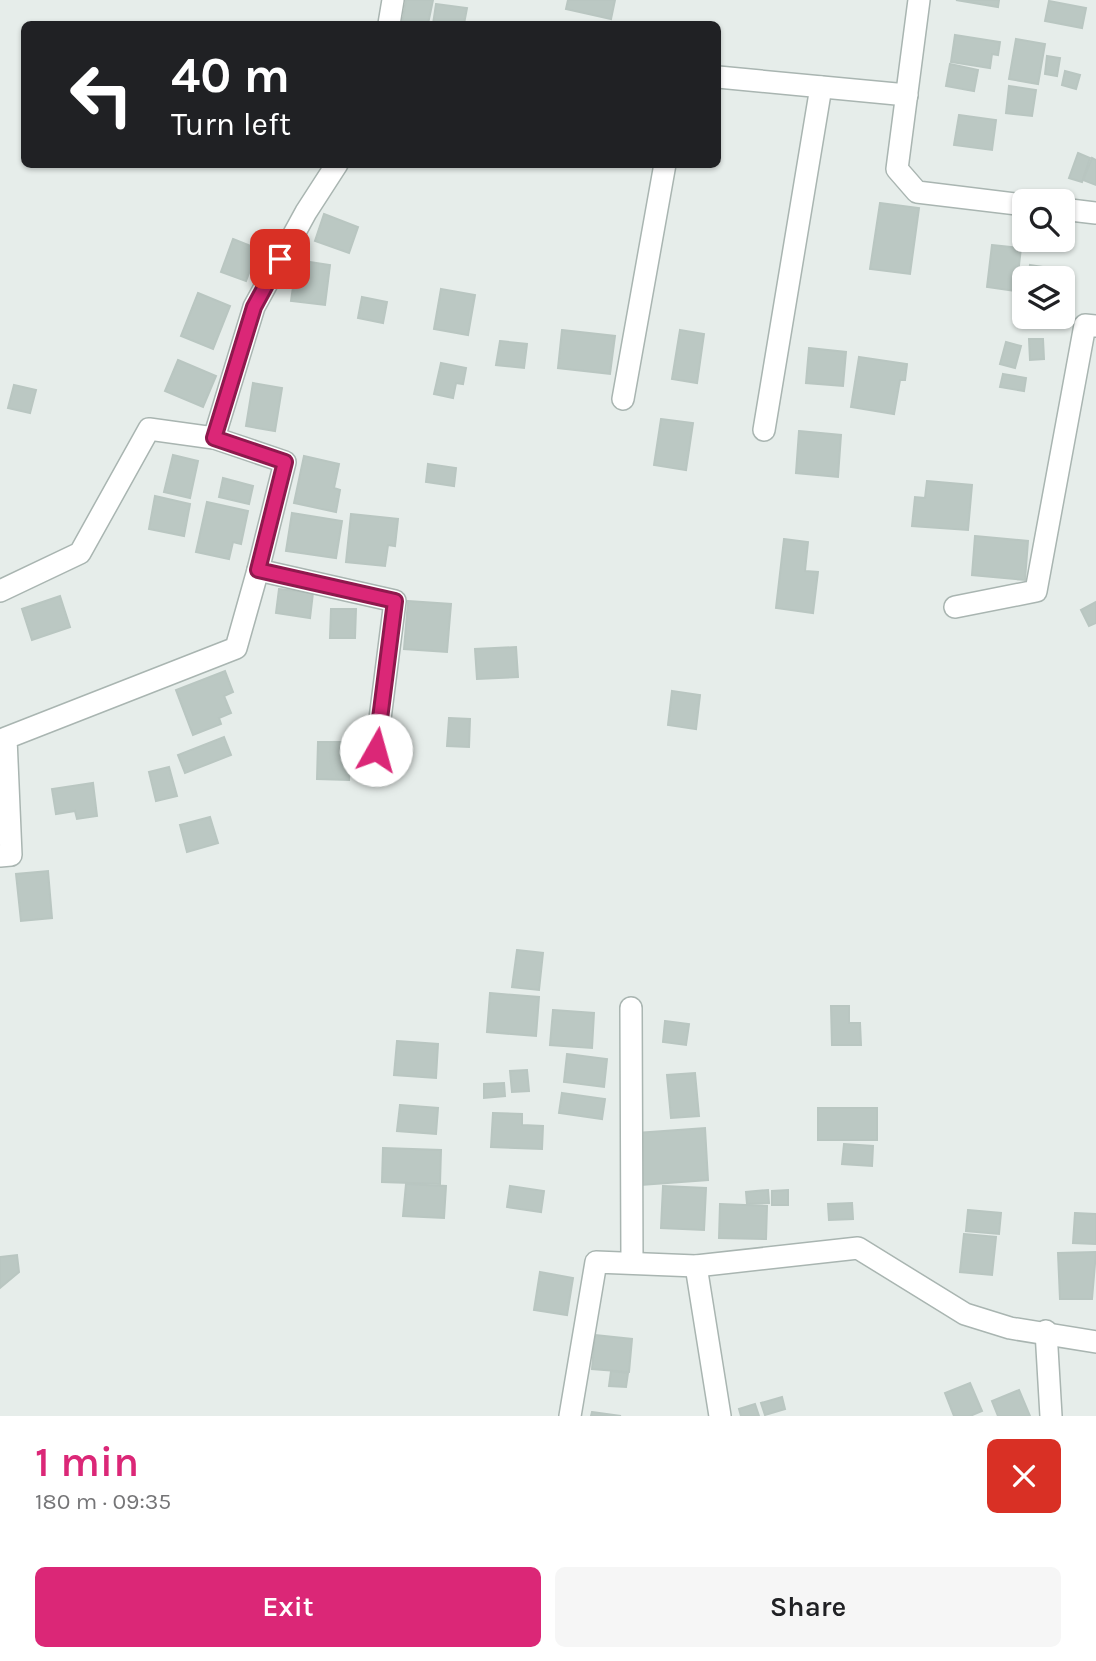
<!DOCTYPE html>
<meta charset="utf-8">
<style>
body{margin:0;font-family:Karla,sans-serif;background:#f6f6f6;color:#202124;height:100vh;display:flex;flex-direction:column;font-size:26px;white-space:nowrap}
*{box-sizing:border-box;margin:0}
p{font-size:23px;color:#757577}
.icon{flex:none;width:38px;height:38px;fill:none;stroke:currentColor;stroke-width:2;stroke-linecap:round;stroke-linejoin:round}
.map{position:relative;height:1416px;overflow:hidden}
.details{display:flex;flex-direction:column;background:#fff;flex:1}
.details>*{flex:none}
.hud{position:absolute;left:21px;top:21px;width:700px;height:147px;border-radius:10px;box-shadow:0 2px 5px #0004;background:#202124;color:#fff;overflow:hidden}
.fabs{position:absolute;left:1012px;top:189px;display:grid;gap:14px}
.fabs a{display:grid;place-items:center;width:63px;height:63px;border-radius:10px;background:#fff;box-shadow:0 2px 5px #0004;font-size:35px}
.pin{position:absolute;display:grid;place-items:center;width:60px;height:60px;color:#fff;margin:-30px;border-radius:14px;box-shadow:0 4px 10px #0006}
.me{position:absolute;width:77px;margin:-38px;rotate:7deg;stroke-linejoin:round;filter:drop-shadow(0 0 5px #0008)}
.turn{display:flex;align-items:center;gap:24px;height:147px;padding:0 35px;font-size:32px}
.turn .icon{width:91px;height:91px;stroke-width:2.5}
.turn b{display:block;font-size:49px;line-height:60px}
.round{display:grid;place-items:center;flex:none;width:74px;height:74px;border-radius:10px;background:#f6f6f6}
.headline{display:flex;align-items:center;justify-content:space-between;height:119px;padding:0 35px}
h1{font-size:42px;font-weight:600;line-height:52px;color:#db2777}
.action{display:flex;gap:14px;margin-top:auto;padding:14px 35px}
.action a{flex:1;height:80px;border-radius:10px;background:#db2777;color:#fff;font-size:28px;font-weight:600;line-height:80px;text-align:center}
.action a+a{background:#f6f6f6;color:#202124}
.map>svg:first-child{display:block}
.building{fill:#bbc8c3;stroke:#b9c6c1;stroke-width:2}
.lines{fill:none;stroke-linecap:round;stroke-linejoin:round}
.minor-casing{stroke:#a9b5b1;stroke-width:24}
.minor{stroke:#fff;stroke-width:21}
.route-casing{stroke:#8e194d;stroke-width:18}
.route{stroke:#db2777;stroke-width:12}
</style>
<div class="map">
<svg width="1096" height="1416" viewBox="0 0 1096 1416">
<rect width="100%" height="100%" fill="#e6edea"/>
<g class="building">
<path d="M 406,0 L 433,0 L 428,24 L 402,24 Z"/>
<path d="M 568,0 L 615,0 L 611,19 L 566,9 Z"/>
<path d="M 956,0 L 999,0 L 998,7 Z"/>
<path d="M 1049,1 L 1086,8 L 1082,28 L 1045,21 Z"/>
<path d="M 436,4 L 467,8 L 464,24 L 433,24 Z"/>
<path d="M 955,35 L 1000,42 L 998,55 L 992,54 L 990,68 L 951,62 Z"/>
<path d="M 1016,39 L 1045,44 L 1038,84 L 1009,79 Z"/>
<path d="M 1047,56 L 1060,58 L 1057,76 L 1045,74 Z"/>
<path d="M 950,64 L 978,70 L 974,91 L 946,86 Z"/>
<path d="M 1065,71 L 1080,75 L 1076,89 L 1062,85 Z"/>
<path d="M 1009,86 L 1036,90 L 1032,116 L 1006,113 Z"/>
<path d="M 959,115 L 996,120 L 992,150 L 954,145 Z"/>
<path d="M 1078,153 L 1090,158 L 1082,182 L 1069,178 Z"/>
<path d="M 1092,158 L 1096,160 L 1096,185 L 1083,180 Z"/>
<path d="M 880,203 L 919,208 L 910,274 L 870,269 Z"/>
<path d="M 324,214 L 358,227 L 349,253 L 315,241 Z"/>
<path d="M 233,239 L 258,249 L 246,281 L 221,272 Z"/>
<path d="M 992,245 L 1021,248 L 1016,291 L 987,287 Z"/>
<path d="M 297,260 L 330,265 L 325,305 L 291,301 Z"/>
<path d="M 1030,265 L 1069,271 L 1064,302 L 1062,278 L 1028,278 Z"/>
<path d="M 441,289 L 475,295 L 468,335 L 434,329 Z"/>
<path d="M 198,293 L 230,306 L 213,349 L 181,336 Z"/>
<path d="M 362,297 L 387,302 L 383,323 L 358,318 Z"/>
<path d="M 562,330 L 615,336 L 610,374 L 558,368 Z"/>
<path d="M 680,330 L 704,334 L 697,383 L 672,379 Z"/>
<path d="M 1029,339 L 1043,339 L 1044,359 L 1030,360 Z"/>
<path d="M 500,341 L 527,344 L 524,368 L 496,365 Z"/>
<path d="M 1006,342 L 1021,346 L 1015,368 L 1000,364 Z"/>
<path d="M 809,348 L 846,352 L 843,386 L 806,383 Z"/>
<path d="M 859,357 L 907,364 L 905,380 L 900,380 L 894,414 L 851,407 Z"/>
<path d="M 178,360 L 216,376 L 203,407 L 165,391 Z"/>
<path d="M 441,363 L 466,368 L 463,384 L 456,383 L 453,398 L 434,394 Z"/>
<path d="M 1003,374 L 1026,378 L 1024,391 L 1000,387 Z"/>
<path d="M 253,383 L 282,388 L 275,431 L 246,426 Z"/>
<path d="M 14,385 L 36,390 L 30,413 L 8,408 Z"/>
<path d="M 661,419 L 693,423 L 686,470 L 654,465 Z"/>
<path d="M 799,431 L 841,435 L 838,477 L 796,473 Z"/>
<path d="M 173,455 L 198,461 L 190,498 L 164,492 Z"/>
<path d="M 304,456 L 339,464 L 334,488 L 340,490 L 336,512 L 294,503 Z"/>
<path d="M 428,464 L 456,468 L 454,486 L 426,482 Z"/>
<path d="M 223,478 L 253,486 L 249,504 L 219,497 Z"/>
<path d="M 927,481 L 972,485 L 968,530 L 912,526 L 915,497 L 925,498 Z"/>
<path d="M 155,496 L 190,504 L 184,536 L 149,529 Z"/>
<path d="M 207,502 L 248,511 L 241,544 L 233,542 L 229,559 L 196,552 Z"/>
<path d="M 292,513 L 342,521 L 336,558 L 286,551 Z"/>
<path d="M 351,514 L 398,519 L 395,546 L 388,545 L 385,566 L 346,562 Z"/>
<path d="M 975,536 L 1028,541 L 1025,580 L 972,575 Z"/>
<path d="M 784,539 L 808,542 L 805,571 L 818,572 L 813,613 L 776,608 Z"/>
<path d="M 279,589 L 313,593 L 310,618 L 276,613 Z"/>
<path d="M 60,596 L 70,627 L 32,640 L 22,609 Z"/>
<path d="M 408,601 L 451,604 L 447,652 L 404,649 Z"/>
<path d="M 1096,602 L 1096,623 L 1089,626 L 1081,610 Z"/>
<path d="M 331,609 L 356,609 L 355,638 L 330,638 Z"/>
<path d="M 516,647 L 518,677 L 477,679 L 475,649 Z"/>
<path d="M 225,671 L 233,692 L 224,696 L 231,713 L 219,718 L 221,724 L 193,735 L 176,690 Z"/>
<path d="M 672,691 L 700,695 L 696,729 L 668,725 Z"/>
<path d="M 449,718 L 470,719 L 469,747 L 447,746 Z"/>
<path d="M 224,737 L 231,755 L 185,773 L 178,755 Z"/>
<path d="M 318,742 L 350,742 L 349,780 L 317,779 Z"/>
<path d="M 169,767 L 177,796 L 156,801 L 149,772 Z"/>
<path d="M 93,783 L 97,816 L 77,819 L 75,811 L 56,814 L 52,789 Z"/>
<path d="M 210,817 L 218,843 L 187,852 L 180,825 Z"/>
<path d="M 48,871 L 52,918 L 21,921 L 16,874 Z"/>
<path d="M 517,950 L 543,953 L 539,990 L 512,987 Z"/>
<path d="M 490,993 L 539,997 L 536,1036 L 487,1032 Z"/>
<path d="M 831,1006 L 849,1006 L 849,1023 L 860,1023 L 861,1045 L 832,1045 Z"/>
<path d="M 553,1010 L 594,1013 L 592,1048 L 550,1045 Z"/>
<path d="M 665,1021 L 689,1024 L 686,1045 L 663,1042 Z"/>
<path d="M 397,1041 L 438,1044 L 436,1078 L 394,1075 Z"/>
<path d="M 567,1054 L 607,1059 L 604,1087 L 564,1082 Z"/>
<path d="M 527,1070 L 529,1091 L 512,1092 L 510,1071 Z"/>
<path d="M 695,1073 L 699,1116 L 671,1118 L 667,1075 Z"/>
<path d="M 504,1083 L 505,1096 L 484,1098 L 484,1084 Z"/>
<path d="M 562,1093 L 605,1099 L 602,1119 L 559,1113 Z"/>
<path d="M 400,1105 L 438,1108 L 436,1134 L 397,1131 Z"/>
<rect x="818" y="1108" width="59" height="32"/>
<path d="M 493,1113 L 522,1114 L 522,1125 L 543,1126 L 542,1149 L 491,1147 Z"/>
<path d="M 705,1128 L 708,1180 L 641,1185 L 637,1133 Z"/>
<path d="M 844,1144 L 873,1146 L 872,1166 L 842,1164 Z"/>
<path d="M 383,1148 L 441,1150 L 440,1184 L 382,1182 Z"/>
<path d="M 406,1184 L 446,1186 L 444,1218 L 403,1216 Z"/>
<path d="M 510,1186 L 544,1191 L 541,1212 L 507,1207 Z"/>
<path d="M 663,1186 L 706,1188 L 704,1230 L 661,1228 Z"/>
<path d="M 768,1190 L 769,1203 L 747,1204 L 746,1192 Z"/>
<path d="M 788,1190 L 788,1205 L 772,1205 L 772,1191 Z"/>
<path d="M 852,1203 L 853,1219 L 829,1220 L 828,1204 Z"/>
<path d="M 720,1204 L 767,1206 L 766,1239 L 719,1238 Z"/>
<path d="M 968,1210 L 1001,1213 L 999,1234 L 966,1231 Z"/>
<path d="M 1075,1213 L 1096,1214 L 1096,1244 L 1073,1243 Z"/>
<path d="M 964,1234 L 996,1237 L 992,1275 L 960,1272 Z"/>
<path d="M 1096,1252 L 1092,1299 L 1060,1299 L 1058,1253 Z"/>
<path d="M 17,1255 L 19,1272 L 0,1288 L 0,1257 Z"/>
<path d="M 540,1272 L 573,1278 L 567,1315 L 534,1310 Z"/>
<path d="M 595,1335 L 632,1339 L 629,1372 L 592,1369 Z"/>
<path d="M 611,1371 L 628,1373 L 626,1387 L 609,1386 Z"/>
<path d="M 970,1383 L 982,1411 L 970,1416 L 954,1416 L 945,1393 Z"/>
<path d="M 1019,1390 L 1030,1416 L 998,1416 L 992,1401 Z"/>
<path d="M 782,1397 L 785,1409 L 765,1415 L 761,1403 Z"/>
<path d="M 755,1404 L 759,1416 L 741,1416 L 739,1409 Z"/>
<path d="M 592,1412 L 621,1416 L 591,1416 Z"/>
</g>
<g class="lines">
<defs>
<g id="minor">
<path d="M 919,0 L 897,169 L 917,192 L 1024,205"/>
<path d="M 389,24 L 393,0"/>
<path d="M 718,77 L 907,95"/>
<path d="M 1062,209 L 1096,213"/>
<path d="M 623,399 L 665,164"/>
<path d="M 764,430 L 821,87"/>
<path d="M 214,438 L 285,462 L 258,570 L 395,601 L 376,750"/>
<path d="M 0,591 L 80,553 L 149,429 L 214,438 L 254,307 L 306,212 L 337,164"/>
<path d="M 955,607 L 1036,591 L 1085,325 L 1096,326"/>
<path d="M 0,856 L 11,855 L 6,738 L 236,648 L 258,570"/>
<path d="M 631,1008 L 632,1262"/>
<path d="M 696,1266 L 720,1416"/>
<path d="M 1046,1331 L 1051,1416"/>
<path d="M 570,1416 L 596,1262 L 696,1266 L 858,1248 L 965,1314 L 1010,1328 L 1096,1342"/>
</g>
</defs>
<use href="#minor" class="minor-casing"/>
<use href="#minor" class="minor"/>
</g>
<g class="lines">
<defs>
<path id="route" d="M 280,259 L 254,307 L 214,438 L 285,462 L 258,570 L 395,601 L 376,750"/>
</defs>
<use href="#route" class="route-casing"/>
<use href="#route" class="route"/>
</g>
</svg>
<div class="fabs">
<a><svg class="icon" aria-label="search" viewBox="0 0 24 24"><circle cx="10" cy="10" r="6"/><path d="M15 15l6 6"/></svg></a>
<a><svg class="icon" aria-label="layers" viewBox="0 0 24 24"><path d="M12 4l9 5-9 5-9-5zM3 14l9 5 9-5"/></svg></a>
</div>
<div class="pin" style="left:280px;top:259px;background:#d93025"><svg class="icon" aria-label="arrive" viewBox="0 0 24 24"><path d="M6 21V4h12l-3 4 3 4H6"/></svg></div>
<svg class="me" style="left:376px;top:750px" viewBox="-20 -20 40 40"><circle r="19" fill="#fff"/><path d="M0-13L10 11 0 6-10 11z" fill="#db2777"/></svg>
<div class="hud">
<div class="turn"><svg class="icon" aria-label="left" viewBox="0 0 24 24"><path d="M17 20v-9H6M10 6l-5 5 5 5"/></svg><div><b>40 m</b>Turn left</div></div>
</div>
</div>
<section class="details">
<div class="headline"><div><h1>1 min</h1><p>180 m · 09:35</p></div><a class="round" style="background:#d93025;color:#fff"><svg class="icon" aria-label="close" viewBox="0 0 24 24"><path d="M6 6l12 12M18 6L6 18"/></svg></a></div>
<div class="action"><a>Exit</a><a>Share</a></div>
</section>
